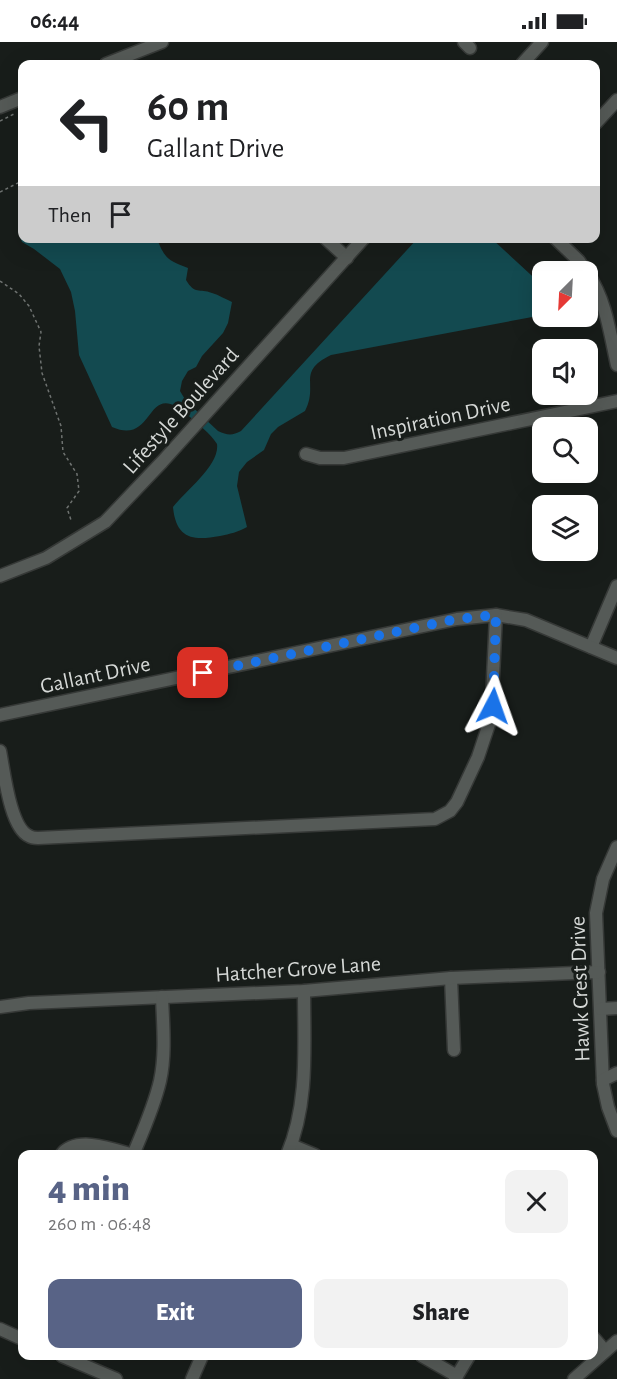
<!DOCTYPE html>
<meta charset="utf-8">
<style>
body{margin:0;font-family:"Alegreya Sans",sans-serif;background:#f2f2f2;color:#202124;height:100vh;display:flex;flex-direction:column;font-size:22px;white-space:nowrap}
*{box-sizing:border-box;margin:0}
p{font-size:20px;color:#757577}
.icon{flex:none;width:33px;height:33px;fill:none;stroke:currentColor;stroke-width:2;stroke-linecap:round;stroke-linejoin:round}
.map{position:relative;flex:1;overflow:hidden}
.details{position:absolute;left:18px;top:1108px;width:580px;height:210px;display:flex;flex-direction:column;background:#fff;border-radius:12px;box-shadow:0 6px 24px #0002}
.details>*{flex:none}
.guide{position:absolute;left:18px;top:18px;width:582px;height:183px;border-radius:12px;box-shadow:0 6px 24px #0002;background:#fff;color:#202124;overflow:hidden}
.needle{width:39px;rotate:204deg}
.controls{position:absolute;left:532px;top:219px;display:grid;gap:12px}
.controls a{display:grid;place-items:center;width:66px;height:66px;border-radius:12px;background:#fff;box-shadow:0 6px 24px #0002;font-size:30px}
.pin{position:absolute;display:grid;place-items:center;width:51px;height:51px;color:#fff;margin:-26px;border-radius:12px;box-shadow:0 3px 9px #0006}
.me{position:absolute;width:66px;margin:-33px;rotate:4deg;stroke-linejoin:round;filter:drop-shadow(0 0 4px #0008)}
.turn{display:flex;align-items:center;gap:21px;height:126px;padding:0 30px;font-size:27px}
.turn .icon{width:78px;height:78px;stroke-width:2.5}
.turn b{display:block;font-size:42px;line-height:51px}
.then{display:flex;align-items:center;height:57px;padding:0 30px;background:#0003;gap:12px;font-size:22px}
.round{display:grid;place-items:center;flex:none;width:63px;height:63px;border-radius:12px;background:#f2f2f2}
.summary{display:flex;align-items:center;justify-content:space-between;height:102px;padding:0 30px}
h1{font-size:36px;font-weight:800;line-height:45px;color:#586386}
.cta{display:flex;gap:12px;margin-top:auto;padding:12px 30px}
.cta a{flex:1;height:69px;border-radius:12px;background:#586386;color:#fff;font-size:24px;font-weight:800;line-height:69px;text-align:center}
.cta a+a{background:#f2f2f2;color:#202124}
.status{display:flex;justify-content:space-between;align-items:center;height:42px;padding:0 30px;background:#fff;direction:ltr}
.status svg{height:16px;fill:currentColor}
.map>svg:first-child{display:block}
.water{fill:#134a50}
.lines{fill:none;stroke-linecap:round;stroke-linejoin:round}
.minor-casing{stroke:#363937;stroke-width:15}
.path{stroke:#6f7371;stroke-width:1.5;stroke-dasharray:3 3;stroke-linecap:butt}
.minor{stroke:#555a57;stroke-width:12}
.route{stroke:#1a73e8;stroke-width:10;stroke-dasharray:0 18}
.labels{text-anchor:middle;stroke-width:6;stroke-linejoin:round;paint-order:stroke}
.street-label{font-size:22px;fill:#d5d8d6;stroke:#181d1a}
</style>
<div class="status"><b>06:44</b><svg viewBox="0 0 49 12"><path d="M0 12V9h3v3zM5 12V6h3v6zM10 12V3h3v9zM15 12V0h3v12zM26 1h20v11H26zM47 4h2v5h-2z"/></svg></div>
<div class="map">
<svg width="617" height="1337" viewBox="0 0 617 1337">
<rect width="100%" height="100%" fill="#181d1a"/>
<path class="water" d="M 22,185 L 22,196 L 157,197 C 165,217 169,219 188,226 L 186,238 C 195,253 199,246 212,251 C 219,253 225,257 232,260 L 228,281 L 223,291 L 202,314 L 196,325 L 188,329 L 182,339 L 180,349 L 186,359 L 218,389 C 227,393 232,394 241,389 L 417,197 L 492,197 L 543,244 L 543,273 L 331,313 C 296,330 319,342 305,369 L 278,385 L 271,392 L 264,408 L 247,420 L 239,430 L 237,444 L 247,485 C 238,490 230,492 220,494 C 193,499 176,497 173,465 C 186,448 220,423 217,402 C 210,391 199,383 190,375 C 144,332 157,405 112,385 L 79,313 L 75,269 L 71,250 L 60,227 L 34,207 L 22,200 L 18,189 Z"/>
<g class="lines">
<defs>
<g id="minor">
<path d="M 464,0 L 470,6"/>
<path d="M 106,22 L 162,0"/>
<path d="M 522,22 L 542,0"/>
<path d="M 0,65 L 22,56"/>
<path d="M 596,81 L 617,58"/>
<path d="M 325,196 L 347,216"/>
<path d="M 555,196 L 579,219 L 586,230"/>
<path d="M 588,232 C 606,258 610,292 617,323"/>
<path d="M 306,412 L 320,416 L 344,416 L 617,359"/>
<path d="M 0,534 L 46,516 L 105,480 L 162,420 L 364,196"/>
<path d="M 591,605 L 617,544"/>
<path d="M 0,673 L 457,577 L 496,573 L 526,578 L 617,616"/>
<path d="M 0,709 C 4,729 10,786 29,794 C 32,796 35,796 38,796 L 435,777 L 450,769 L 457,760 L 478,715 L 491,676 L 496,573"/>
<path d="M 617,805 L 603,837 L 596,871 L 603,1042 L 608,1065 L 617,1089"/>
<path d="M 451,936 L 454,1008"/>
<path d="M 0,965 L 29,961 L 304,949 L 451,936 L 599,930"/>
<path d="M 601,967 L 617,966"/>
<path d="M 603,1038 L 617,1031"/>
<path d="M 291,1103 L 315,1113"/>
<path d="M 61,1113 C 76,1093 113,1107 133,1113"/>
<path d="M 133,1113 C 143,1089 154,1065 160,1039 C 166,1012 163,982 162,955"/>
<path d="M 287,1113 C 309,1061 304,1005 304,949"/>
<path d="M 0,1287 L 22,1297"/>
<path d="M 594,1296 L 605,1309"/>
<path d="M 62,1314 L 116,1337"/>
<path d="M 422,1314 L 457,1334"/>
<path d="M 192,1337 L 202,1314"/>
<path d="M 455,1337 L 469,1314"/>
<path d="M 574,1337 L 617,1299"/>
</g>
</defs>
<use href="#minor" class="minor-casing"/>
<g class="path">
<path d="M 0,79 L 14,72"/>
<path d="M 0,150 L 22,139"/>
<path d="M 0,239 L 19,252 L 29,264 L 41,290 L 39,304 L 42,331 L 61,384 L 63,410 L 77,432 L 79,449 L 67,466 L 71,478"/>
</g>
<use href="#minor" class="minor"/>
</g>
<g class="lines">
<path class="route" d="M 203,631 L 457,577 L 496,573 L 493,664"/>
</g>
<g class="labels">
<g class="street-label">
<text transform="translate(180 368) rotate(-48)" y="8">Lifestyle Boulevard</text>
<text transform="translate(440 375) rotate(-12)" y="8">Inspiration Drive</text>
<text transform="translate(95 632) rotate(-12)" y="8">Gallant Drive</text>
<text transform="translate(298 926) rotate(-4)" y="8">Hatcher Grove Lane</text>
<text transform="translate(579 947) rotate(-92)" y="8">Hawk Crest Drive</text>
</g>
</g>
</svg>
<div class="controls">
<a><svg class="needle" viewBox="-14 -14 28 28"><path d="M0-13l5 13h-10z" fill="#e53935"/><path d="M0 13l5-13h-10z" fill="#757577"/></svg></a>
<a><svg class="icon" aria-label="sound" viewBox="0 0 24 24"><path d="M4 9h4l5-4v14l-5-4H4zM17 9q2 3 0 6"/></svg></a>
<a><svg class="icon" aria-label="search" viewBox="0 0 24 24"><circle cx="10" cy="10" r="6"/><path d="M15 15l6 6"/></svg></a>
<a><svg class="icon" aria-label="layers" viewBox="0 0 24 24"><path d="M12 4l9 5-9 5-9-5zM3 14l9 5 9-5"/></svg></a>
</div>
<div class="pin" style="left:203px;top:631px;background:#d93025"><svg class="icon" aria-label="arrive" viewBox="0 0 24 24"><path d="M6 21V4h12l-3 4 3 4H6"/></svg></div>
<svg class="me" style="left:493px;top:664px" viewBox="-20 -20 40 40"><path d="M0-17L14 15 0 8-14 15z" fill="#1a73e8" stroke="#fff" stroke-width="4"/></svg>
<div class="guide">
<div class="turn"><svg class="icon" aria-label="left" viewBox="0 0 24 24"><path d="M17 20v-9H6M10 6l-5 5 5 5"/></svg><div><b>60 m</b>Gallant Drive</div></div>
<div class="then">Then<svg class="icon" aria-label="arrive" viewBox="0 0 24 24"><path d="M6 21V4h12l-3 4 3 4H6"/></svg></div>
</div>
<section class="details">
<div class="summary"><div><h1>4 min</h1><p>260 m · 06:48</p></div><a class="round"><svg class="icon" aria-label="close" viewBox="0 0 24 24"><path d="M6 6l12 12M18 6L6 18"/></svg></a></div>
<div class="cta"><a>Exit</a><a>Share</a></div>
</section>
</div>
